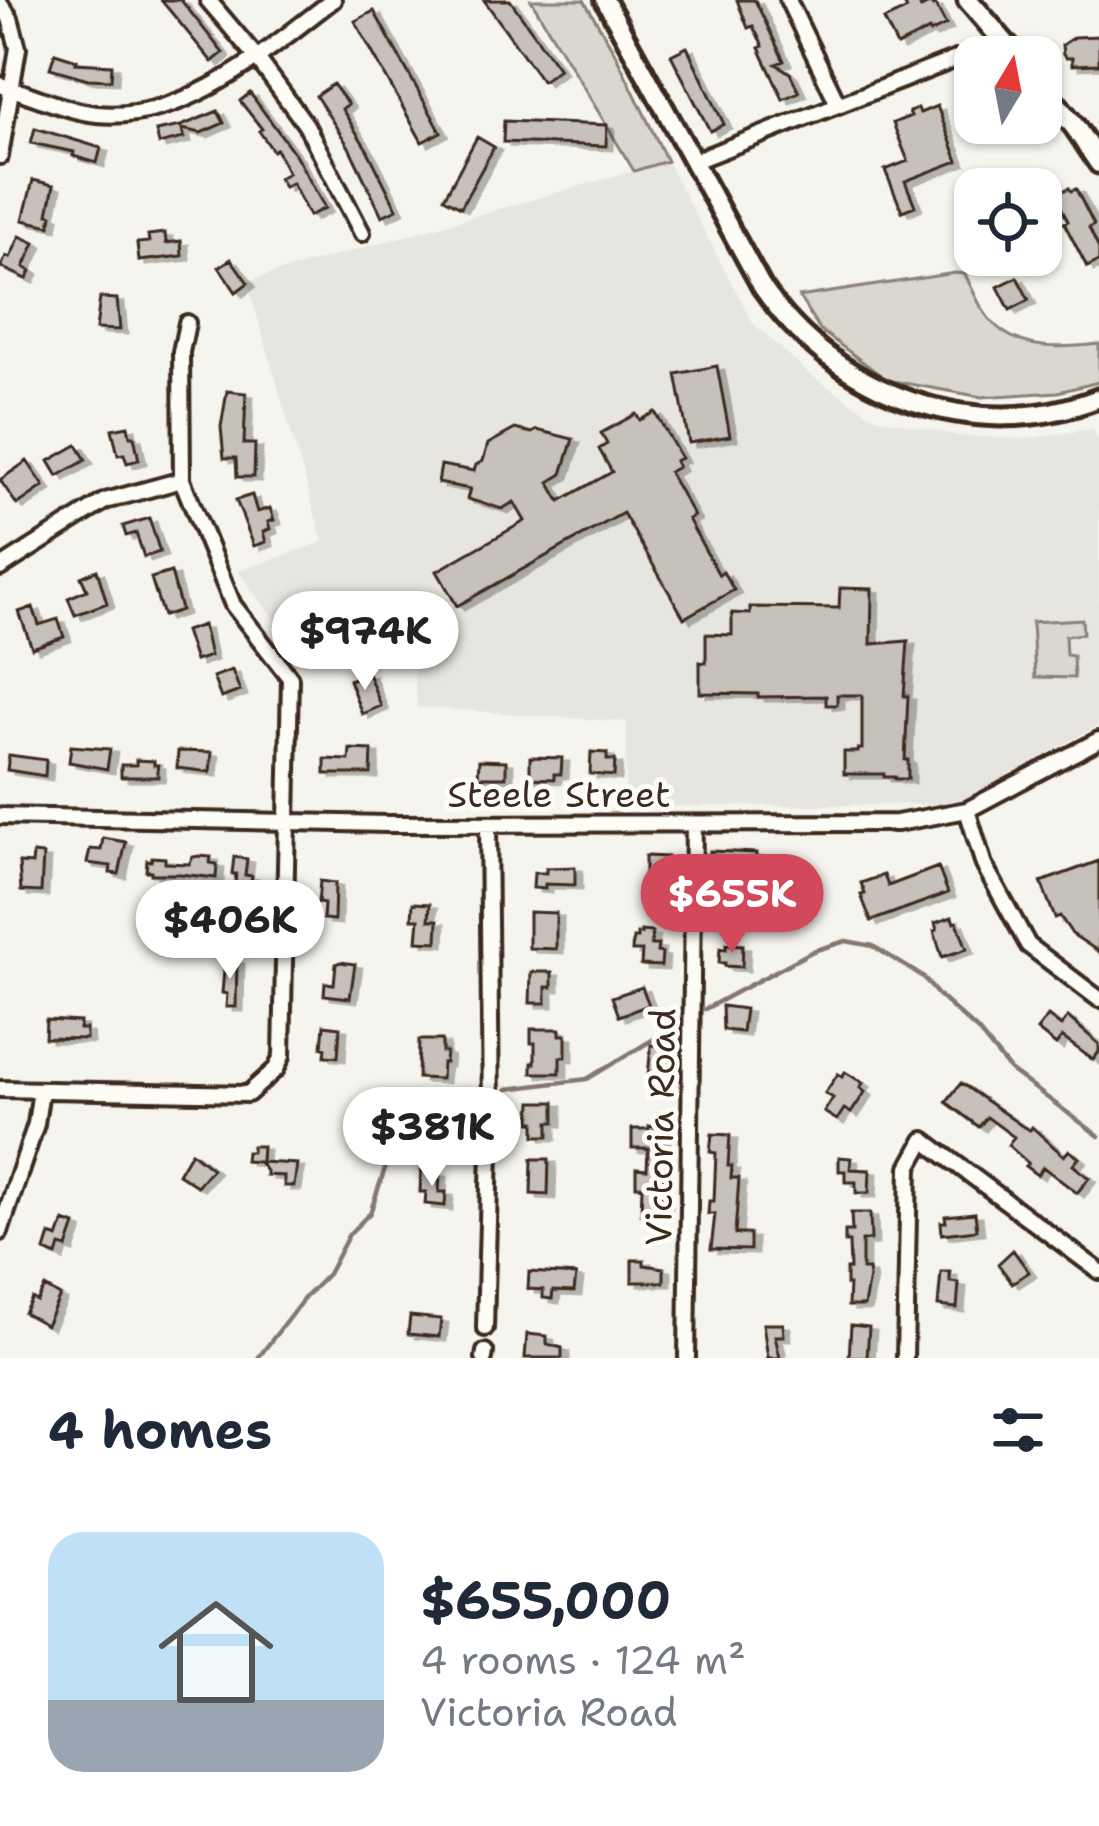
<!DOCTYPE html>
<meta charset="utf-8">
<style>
:root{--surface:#fff;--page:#f6f6f7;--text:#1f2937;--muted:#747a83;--accent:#d1495b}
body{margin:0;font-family:"Shantell Sans",sans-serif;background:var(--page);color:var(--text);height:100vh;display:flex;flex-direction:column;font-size:45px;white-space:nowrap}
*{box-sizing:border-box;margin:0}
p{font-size:39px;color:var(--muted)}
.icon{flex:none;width:66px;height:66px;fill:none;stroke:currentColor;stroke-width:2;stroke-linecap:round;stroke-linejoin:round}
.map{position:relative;height:1358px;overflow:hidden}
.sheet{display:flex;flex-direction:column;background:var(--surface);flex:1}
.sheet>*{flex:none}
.needle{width:78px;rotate:10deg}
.tools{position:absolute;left:954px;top:36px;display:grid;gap:24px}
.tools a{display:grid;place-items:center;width:108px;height:108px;border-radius:24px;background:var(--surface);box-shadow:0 3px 9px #0004;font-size:60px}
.price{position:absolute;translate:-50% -102px;padding:0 27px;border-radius:42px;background:#fff;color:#222;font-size:39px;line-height:78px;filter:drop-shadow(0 3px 6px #0008)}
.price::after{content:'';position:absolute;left:50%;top:72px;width:36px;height:27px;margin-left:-18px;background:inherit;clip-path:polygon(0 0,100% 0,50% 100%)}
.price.on{background:var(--accent);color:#fff}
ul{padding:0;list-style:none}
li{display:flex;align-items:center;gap:36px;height:300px;padding:0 48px}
li span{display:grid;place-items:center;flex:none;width:336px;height:240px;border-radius:36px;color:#555}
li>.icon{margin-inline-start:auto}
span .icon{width:144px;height:144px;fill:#fffc;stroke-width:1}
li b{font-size:51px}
h2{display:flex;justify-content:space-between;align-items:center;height:144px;padding:0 48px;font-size:51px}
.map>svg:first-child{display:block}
</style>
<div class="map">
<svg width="1099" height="1358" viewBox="0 0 1099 1358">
<defs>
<filter id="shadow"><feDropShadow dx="7" dy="4" stdDeviation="0" flood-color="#0004"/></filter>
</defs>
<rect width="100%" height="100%" fill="#f5f4ee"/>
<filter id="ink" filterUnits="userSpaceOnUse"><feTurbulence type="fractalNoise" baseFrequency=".00833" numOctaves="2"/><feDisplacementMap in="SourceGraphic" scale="24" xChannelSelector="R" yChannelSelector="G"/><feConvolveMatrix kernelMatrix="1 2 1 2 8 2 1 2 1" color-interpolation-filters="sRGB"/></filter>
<g filter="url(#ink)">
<path fill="#e7e5df" d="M 667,161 L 753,323 L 809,374 L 874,417 L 960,436 L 1022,439 L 1093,429 L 1099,441 L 1099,725 L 966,798 L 943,804 L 625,807 L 627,722 L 417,707 L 412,652 L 293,649 L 284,632 L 238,571 L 323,542 L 247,281 Z"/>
<path fill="#dad6d0" stroke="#8a8077" stroke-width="3" d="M 531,0 L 584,0 L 614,51 L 667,161 L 634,171 Z
M 955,273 L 965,274 C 973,290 981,312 995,325 C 1023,352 1064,348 1099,344 L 1099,382 L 1058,392 L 982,397 L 887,380 L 820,330 L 799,297 Z
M 1082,619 L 1083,634 L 1065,636 L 1066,655 L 1073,656 L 1074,678 L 1035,677 L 1032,622 Z"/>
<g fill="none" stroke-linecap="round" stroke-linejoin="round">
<path stroke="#84786e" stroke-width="4.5" d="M 705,1009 L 813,951 L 846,941 L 873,946 L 923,977 L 938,995 L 977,1030 L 1010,1070 L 1099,1136
M 507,1089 L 587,1079 L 679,1024
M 258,1358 L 305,1297 L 328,1274 L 349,1234 L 370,1213 L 399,1127 L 402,1104 L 407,1101 L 475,1095"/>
</g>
<path fill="#c7c1bb" stroke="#3b2a1e" stroke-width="3" filter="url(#shadow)" d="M 161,0 L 181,0 L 223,53 L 212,62 Z
M 484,0 L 510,0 L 559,69 L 542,81 Z
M 737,0 L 755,0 L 784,61 L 776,64 L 790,73 L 799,92 L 783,99 L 759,48 L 763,46 L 753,26 L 748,28 Z
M 902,0 L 917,0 L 921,8 L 931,3 L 933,6 L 935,4 L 946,25 L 930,33 L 929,30 L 897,46 L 884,20 L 907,9 Z
M 374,11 L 441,132 L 422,142 L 355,21 Z
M 1099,36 L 1099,64 L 1072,65 L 1072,58 L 1066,58 L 1063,55 L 1062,45 L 1074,37 Z
M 687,47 L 724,124 L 710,131 L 671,55 Z
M 55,53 L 77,60 L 76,63 L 112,65 L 111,80 L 88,79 L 50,68 Z
M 333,84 L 348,104 L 342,109 L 368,151 L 397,209 L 382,216 L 349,147 L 316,96 Z
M 250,93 L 295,154 L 325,208 L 309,216 L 292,183 L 284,187 L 279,178 L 288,173 L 276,149 L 273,151 L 259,131 L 262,129 L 240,101 Z
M 937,106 L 958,161 L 905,181 L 915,206 L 902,211 L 885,170 L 908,161 L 893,123 L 911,116 L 909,112 L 918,108 L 920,113 Z
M 218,111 L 224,123 L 201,133 L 182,129 L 184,138 L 159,144 L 156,131 L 181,126 Z
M 504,121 L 607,125 L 606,146 L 503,142 Z
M 35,128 L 101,148 L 97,163 L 73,156 L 74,152 L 31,143 Z
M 477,137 L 494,147 L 461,207 L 444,198 Z
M 33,180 L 54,185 L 48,214 L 52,215 L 50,226 L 23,220 Z
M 1069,188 L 1071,191 L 1076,189 L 1094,225 L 1089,228 L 1099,249 L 1099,261 L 1087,267 L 1064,223 L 1068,221 L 1055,195 Z
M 165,233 L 166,243 L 181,241 L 182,256 L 139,261 L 137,243 L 149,242 L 148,235 Z
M 20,236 L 35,243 L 24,267 L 31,271 L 27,279 L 1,267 L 6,256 L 10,258 Z
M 231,259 L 248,283 L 236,292 L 219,267 Z
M 1017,277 L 1029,300 L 1010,310 L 998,287 Z
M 100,298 L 117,299 L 120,330 L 96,329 Z
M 717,366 L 730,436 L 689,443 L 676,374 Z
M 227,391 L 246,393 L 244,444 L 255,444 L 254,477 L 237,477 L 236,458 L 224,458 L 221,427 Z
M 655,412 L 681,458 L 675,461 L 678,467 L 669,472 L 694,516 L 688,519 L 719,575 L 723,572 L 734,590 L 684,618 L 623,513 L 457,606 L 437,571 L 525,521 L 514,502 L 502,509 L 467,499 L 470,489 L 438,483 L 441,465 L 474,471 L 476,465 L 483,461 L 488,444 L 515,429 L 532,433 L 537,430 L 573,439 L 562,474 L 549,482 L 560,501 L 612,472 L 599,449 L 607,444 L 601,433 L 636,414 L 640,420 Z
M 128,426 L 130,436 L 134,436 L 139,460 L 127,463 L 124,454 L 118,455 L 112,429 Z
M 77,445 L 86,460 L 58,476 L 49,461 Z
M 27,461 L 44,486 L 17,505 L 0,480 Z
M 252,495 L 257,512 L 270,508 L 274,520 L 268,522 L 270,529 L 263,532 L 266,542 L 254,546 L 236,500 Z
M 149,518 L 160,552 L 144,557 L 136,533 L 126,536 L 123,526 Z
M 97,570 L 107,603 L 75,615 L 68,598 L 87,590 L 81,577 Z
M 171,572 L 181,610 L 163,616 L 151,578 Z
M 840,588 L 872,589 L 871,644 L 908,641 L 904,696 L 908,696 L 905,760 L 908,760 L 908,779 L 895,779 L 895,777 L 884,777 L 884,774 L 844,774 L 844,752 L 858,752 L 858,749 L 862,749 L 862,695 L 837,695 L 837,705 L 826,705 L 826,696 L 758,697 L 758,694 L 700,693 L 700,662 L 706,663 L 706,634 L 732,635 L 732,613 L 750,614 L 750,607 L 839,608 Z
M 33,607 L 39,625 L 58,619 L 64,637 L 32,648 L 19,612 Z
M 203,625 L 210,656 L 195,661 L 185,631 Z
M 232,670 L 240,691 L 221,698 L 213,677 Z
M 368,673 L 381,706 L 362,714 L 349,680 Z
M 71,746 L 110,749 L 107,769 L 69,762 Z
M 350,749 L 372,750 L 371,774 L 325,774 L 325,759 L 349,760 Z
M 178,751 L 212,752 L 210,772 L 177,768 Z
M 591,752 L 607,753 L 607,760 L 615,760 L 614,776 L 590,774 Z
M 9,755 L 46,760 L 45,776 L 7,770 Z
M 530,757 L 562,758 L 561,774 L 554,774 L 554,779 L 530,778 Z
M 136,760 L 154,761 L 154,765 L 158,765 L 158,777 L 121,777 L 121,765 L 136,765 Z
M 479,760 L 506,761 L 506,777 L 478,777 Z
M 103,838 L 126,842 L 119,874 L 110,873 L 111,866 L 87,863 L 90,849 L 101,850 Z
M 710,851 L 756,853 L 754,882 L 723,880 L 722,889 L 711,888 L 712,874 L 708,874 Z
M 33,854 L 43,855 L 41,892 L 21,891 L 19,863 L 32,864 Z
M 199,856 L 211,857 L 210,863 L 217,864 L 216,878 L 180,874 L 151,874 L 151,871 L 146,871 L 147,860 L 151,861 L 152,857 L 165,858 L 165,863 L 189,864 L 193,857 Z
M 645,856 L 667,857 L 664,893 L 650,893 L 650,873 L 645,873 Z
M 234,857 L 247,859 L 245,875 L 252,876 L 246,908 L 236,906 L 238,894 L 234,893 L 236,874 L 232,874 Z
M 1099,861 L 1099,952 L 1072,934 L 1060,916 L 1055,918 L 1041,882 Z
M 575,867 L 575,885 L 545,884 L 545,889 L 533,888 L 534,873 L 546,873 L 546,868 Z
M 938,867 L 948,893 L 871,921 L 861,895 L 865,894 L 861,883 L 884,875 L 888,886 Z
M 320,881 L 335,883 L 334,920 L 323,919 L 324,904 L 318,903 Z
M 413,903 L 430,904 L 429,920 L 438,920 L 437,942 L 417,941 L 419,919 L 412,919 Z
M 529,912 L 556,913 L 556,949 L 529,948 Z
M 952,917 L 954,923 L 957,922 L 967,949 L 942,957 L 934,931 L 937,930 L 935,923 Z
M 641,931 L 652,932 L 651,945 L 658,945 L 657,952 L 662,953 L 661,966 L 641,965 L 642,951 L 632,951 L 633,938 L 637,938 L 637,934 L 641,934 Z
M 726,944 L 743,945 L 742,967 L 725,966 L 725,963 L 719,963 L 720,948 L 726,949 Z
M 225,960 L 237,960 L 236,1007 L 226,1007 L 227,994 L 222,993 Z
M 340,962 L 355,964 L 350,998 L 324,995 L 325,983 L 334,984 L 336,964 Z
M 531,972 L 552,972 L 552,987 L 546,987 L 546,1003 L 530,1003 Z
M 642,987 L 649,1005 L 619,1016 L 612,997 Z
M 722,1006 L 745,1009 L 742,1032 L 723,1030 Z
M 1048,1016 L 1061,1026 L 1068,1017 L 1099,1044 L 1099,1052 L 1093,1060 L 1062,1037 L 1056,1045 L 1037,1030 Z
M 46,1020 L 80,1022 L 79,1029 L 86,1029 L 86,1039 L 45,1038 Z
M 324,1025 L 340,1027 L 338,1057 L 325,1056 L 326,1048 L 322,1047 Z
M 531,1029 L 560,1029 L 560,1035 L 566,1035 L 566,1057 L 560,1057 L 560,1073 L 532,1073 L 532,1063 L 535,1063 L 535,1043 L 531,1043 Z
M 419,1040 L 442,1040 L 442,1052 L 446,1052 L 445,1063 L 442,1063 L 441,1079 L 418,1078 Z
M 651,1045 L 668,1046 L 668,1060 L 661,1060 L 661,1077 L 648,1076 Z
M 845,1072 L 863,1083 L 860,1088 L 865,1092 L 851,1113 L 844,1109 L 837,1120 L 824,1112 L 833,1098 L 825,1093 L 838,1074 L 842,1077 Z
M 961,1083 L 1022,1126 L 1030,1130 L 1032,1127 L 1064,1156 L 1069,1150 L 1079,1158 L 1073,1165 L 1089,1178 L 1077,1193 L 1043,1167 L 1037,1175 L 1025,1166 L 1028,1163 L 1008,1145 L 1014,1137 L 987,1117 L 979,1127 L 946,1102 Z
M 532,1102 L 555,1102 L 555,1122 L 549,1122 L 549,1136 L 535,1136 L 535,1122 L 531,1122 Z
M 425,1111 L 444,1111 L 444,1140 L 424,1139 Z
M 649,1126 L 663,1129 L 663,1148 L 657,1148 L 657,1175 L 662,1175 L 661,1198 L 665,1198 L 664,1215 L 641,1214 L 642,1186 L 636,1186 L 636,1168 L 647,1169 L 648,1148 L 632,1148 L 632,1129 L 649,1129 Z
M 712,1134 L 730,1135 L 728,1166 L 732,1166 L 731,1178 L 739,1178 L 735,1234 L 750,1234 L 750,1250 L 711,1249 L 715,1214 L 708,1214 L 709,1201 L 714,1201 L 716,1153 L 710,1152 Z
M 252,1146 L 262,1146 L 261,1162 L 297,1164 L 294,1186 L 284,1186 L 284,1176 L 266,1175 L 266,1171 L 259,1162 L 245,1161 L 246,1152 L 251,1152 Z
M 191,1152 L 212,1169 L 197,1186 L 178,1174 Z
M 839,1157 L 851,1158 L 850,1169 L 870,1170 L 869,1193 L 856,1193 L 856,1182 L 845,1182 L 845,1171 L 839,1171 Z
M 532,1159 L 549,1159 L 548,1195 L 531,1194 Z
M 421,1171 L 440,1173 L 439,1192 L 446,1192 L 445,1206 L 425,1204 L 426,1192 L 420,1192 Z
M 851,1213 L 870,1213 L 871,1240 L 862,1241 L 862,1270 L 868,1270 L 869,1277 L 864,1306 L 848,1306 L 849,1285 L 846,1285 L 846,1269 L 850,1269 L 849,1242 L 845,1242 L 845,1231 L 852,1231 Z
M 975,1213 L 977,1230 L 942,1234 L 941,1222 L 946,1222 L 945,1216 Z
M 64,1221 L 75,1225 L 67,1248 L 60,1246 L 57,1256 L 45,1251 L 50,1235 L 58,1238 Z
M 1013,1250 L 1029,1272 L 1012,1283 L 998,1264 Z
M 632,1260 L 644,1260 L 644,1265 L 664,1268 L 664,1282 L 632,1282 Z
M 529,1272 L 576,1275 L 574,1292 L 553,1291 L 552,1299 L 543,1298 L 543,1290 L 528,1289 Z
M 941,1272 L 950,1272 L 950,1282 L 959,1283 L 957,1308 L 938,1306 Z
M 45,1287 L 60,1296 L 46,1325 L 24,1313 L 32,1298 L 37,1301 Z
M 410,1316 L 441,1319 L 439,1337 L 408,1334 Z
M 763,1324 L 783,1324 L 784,1336 L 775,1336 L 780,1358 L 768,1358 Z
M 851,1325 L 869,1327 L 867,1358 L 849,1358 Z
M 527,1334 L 547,1336 L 547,1344 L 562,1348 L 562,1358 L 525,1358 Z"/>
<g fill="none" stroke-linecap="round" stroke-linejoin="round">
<defs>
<path id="minor" d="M 208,0 L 257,58 L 306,125 L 362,233
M 788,0 L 838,104
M 0,4 L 10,18 L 18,48 L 0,156
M 0,85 C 31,94 65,111 97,114 C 186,123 267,50 333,0
M 694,161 L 956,59
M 0,568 L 105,501 L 182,480
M 967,810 L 984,865 L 1028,945 L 1099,999
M 0,816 L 388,824 L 897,823 L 967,810 L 1099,740
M 0,1089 L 248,1094 L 276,1069 L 282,1056 L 290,678 L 233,605 L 182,480 L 181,352 L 187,323
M 0,1232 L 36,1124 L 41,1090
M 485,1328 L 491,1115 L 488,824
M 484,1358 L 485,1352
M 687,1358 L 694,824
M 905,1358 L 909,1167 L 924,1140 L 1099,1271"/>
<path id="tertiary" d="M 605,0 L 762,287 C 835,394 975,447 1099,398"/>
<path id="secondary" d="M 968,0 L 1017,57
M 1041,85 L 1075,127 L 1099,163"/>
</defs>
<use href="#minor" stroke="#3b2a1e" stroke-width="22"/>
<use href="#tertiary" stroke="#3b2a1e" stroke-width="26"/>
<use href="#secondary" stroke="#3b2a1e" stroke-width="27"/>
<use href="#minor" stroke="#fdfcf7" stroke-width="14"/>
<use href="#tertiary" stroke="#fdfcf7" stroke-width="16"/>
<use href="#secondary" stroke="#fdfcf7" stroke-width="18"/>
</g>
</g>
<g text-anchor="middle" stroke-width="10" stroke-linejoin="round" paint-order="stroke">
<g font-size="36" fill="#3b2a1e" stroke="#fdfcf7">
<text x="559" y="807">Steele Street</text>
<text transform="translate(660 1127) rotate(-89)" y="13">Victoria Road</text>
</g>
</g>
</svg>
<div class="tools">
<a><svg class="needle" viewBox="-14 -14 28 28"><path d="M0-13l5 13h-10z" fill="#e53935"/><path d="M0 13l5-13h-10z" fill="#747a83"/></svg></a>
<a><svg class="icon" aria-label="locate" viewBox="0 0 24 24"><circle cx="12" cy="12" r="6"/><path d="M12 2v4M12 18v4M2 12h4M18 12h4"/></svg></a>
</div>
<b class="price" style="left:365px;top:693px">$974K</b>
<b class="price on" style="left:732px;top:956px">$655K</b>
<b class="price" style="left:230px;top:982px">$406K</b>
<b class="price" style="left:432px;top:1189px">$381K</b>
</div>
<section class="sheet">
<h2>4 homes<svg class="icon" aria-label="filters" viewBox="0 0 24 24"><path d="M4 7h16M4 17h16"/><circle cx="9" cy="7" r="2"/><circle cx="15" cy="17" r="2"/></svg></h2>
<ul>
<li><span style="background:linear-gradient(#bfe0f5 70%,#9aa5b1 0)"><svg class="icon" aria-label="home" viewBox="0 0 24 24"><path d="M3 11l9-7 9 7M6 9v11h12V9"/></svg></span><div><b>$655,000</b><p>4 rooms · 124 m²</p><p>Victoria Road</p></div></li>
</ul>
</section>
